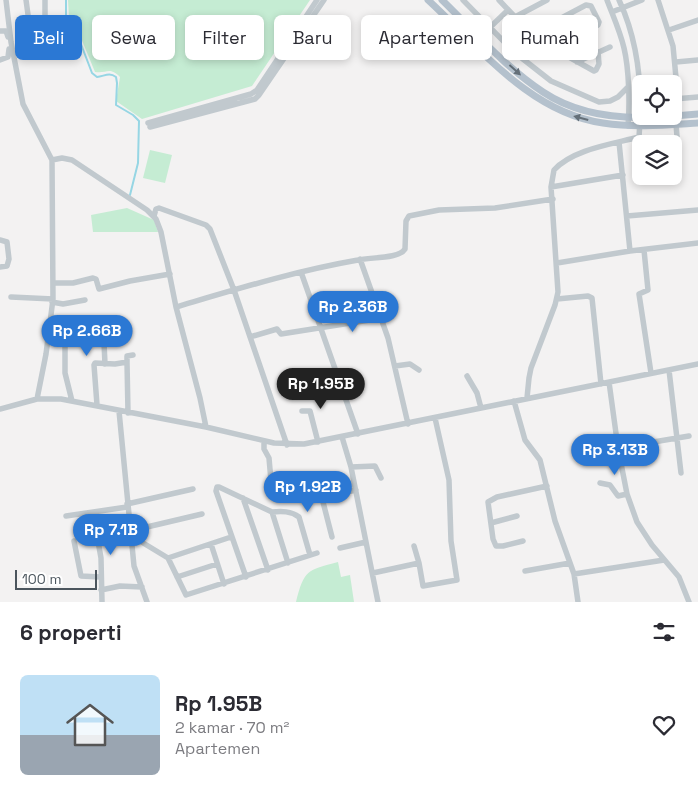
<!DOCTYPE html>
<html lang="id">
<meta charset="utf-8">
<style>
:root{--surface:#fff;--page:#f7f7f7;--text:#2b2b33;--muted:#7c7c81;--accent:#2b78d4}
body{margin:0;font-family:"Space Grotesk",sans-serif;background:var(--page);color:var(--text);height:100vh;display:flex;flex-direction:column;font-size:19px;white-space:nowrap}
*{box-sizing:border-box;margin:0}
p{font-size:16px;color:var(--muted)}
.icon{flex:none;width:28px;height:28px;fill:none;stroke:currentColor;stroke-width:2;stroke-linecap:round;stroke-linejoin:round}
.map{position:relative;height:602px;overflow:hidden}
.drawer{display:flex;flex-direction:column;background:var(--surface);flex:1}
.drawer>*{flex:none}
.top-card{position:absolute;left:15px;top:15px;width:669px;height:45px;display:flex;gap:10px}
.buttons{position:absolute;left:632px;top:75px;display:grid;gap:10px}
.buttons a{display:grid;place-items:center;width:50px;height:50px;border-radius:8px;background:var(--surface);box-shadow:0 2px 8px #0003;font-size:25px}
.scale{position:absolute;left:15px;bottom:12px;width:82px;box-sizing:border-box;padding-left:5px;border:2px solid #4b555d;border-top:0;font-size:14px;line-height:18px;white-space:nowrap;color:#4b555d;-webkit-text-stroke:4px #fff;paint-order:stroke}
.price{position:absolute;translate:-50% -42px;padding:0 11px;border-radius:18px;background:var(--accent);color:#fff;font-size:16px;line-height:32px;filter:drop-shadow(0 1px 2px #0008)}
.price::after{content:'';position:absolute;left:50%;top:30px;width:15px;height:11px;margin-left:-8px;background:inherit;clip-path:polygon(0 0,100% 0,50% 100%)}
.price.selected{background:#222;color:#fff}
ul{padding:0;list-style:none}
li{display:flex;align-items:center;gap:15px;height:125px;padding:0 20px}
li span{display:grid;place-items:center;flex:none;width:140px;height:100px;border-radius:8px;color:#555}
li>.icon{margin-inline-start:auto}
span .icon{width:60px;height:60px;fill:#fffc;stroke-width:1}
li b{font-size:21px}
h2{display:flex;justify-content:space-between;align-items:center;height:60px;padding:0 20px;font-size:21px}
.pill{padding:0 18px;border-radius:8px;background:var(--surface);box-shadow:0 2px 8px #0003;font-size:18px;line-height:45px}
.pill.selected{background:var(--accent);color:#fff}
.map>svg:first-child{display:block}
</style>
<div class="map">
<svg width="698" height="602" viewBox="0 0 698 602">
<rect width="100%" height="100%" fill="#f3f2f2"/>
<path fill="#c5ecd3" d="M 68,0 L 310,0 L 252,86 L 142,119 L 116,101 L 120,77 C 109,66 107,74 95,72 L 81,38 L 69,18 Z
M 150,150 L 172,155 L 165,183 L 143,178 Z
M 127,208 L 154,220 L 158,232 L 93,232 L 91,215 Z
M 338,562 L 341,577 L 350,575 L 354,602 L 296,602 C 304,570 307,570 338,562 Z"/>
<g fill="none" stroke-linecap="round" stroke-linejoin="round">
<path stroke="#96d6e4" stroke-width="2" d="M 66,0 L 66,18 L 71,29 L 79,39 L 92,73 L 97,77 C 105,76 109,72 116,77 L 117,83 L 116,105 L 133,115 L 139,121 L 138,163 L 130,195"/>
<path stroke="#c1c9ce" stroke-width="5.5" d="M 6,0 L 11,42 L 23,104 L 52,160 L 53,299 L 46,354 L 37,399
M 26,0 L 29,22 L 45,19 L 45,0
M 463,0 L 514,52 L 551,81 L 599,102 L 610,101 L 618,97 L 628,87
M 499,0 L 515,17 L 542,42 L 594,71 L 596,70 L 599,64 L 598,52
M 607,0 C 613,16 620,31 624,48 C 629,69 630,104 628,126
M 658,0 L 673,46 L 678,99
M 612,12 L 642,0
M 515,17 L 547,0
M 669,30 L 698,20
M 0,31 L 6,31 L 8,37
M 533,33 L 586,5 L 591,6 L 599,22 L 598,25 L 552,48
M 480,37 L 508,10
M 0,60 L 8,57 L 9,49
M 577,62 L 610,47
M 676,62 L 698,60
M 674,99 L 698,97
M 148,123 L 251,94 L 257,90 L 317,0
M 676,124 L 679,162
M 150,127 L 255,99 L 259,95 L 324,0
M 619,142 L 630,251
M 52,160 L 62,158 L 72,160 L 147,210 L 156,219 L 161,232 L 176,307 L 200,398 L 206,427
M 551,187 L 623,175
M 154,216 L 156,209 L 159,208 L 206,225 L 210,229 L 234,290 L 287,445
M 627,216 L 698,210
M 0,240 L 7,242 L 9,259 L 7,266 L 0,267
M 644,250 L 648,290 L 639,294 L 651,373
M 360,259 L 388,338 L 408,424
M 557,263 L 630,251 L 698,243
M 301,272 L 358,434
M 53,283 L 73,283 L 93,278 L 96,279 L 99,289 L 130,281 L 170,274
M 11,297 L 53,299
M 557,299 L 588,296 L 592,298 L 601,384
M 52,302 L 63,304 L 85,300
M 176,307 C 237,289 295,271 358,260 C 370,257 399,259 405,249 L 406,221 L 409,216 L 439,210 L 495,208 L 553,199
M 250,337 L 277,329 L 281,334 L 382,318
M 48,342 L 104,343 L 105,364
M 65,343 L 65,373 L 72,401
M 127,362 L 128,413
M 395,366 L 410,364 L 419,370
M 669,370 L 681,473
M 467,376 L 477,393 L 481,408
M 609,382 L 618,448 L 627,494 L 637,522 L 652,545 L 679,577 L 689,602
M 527,398 L 529,378 L 531,368 L 555,305 L 558,292 L 551,187 L 554,170 C 573,149 613,144 639,137 C 643,90 639,43 619,0
M 514,401 L 525,440 L 540,460 L 555,521 L 574,574 L 578,602
M 97,405 L 94,365 L 95,363 L 115,364 L 127,362 L 127,356 L 133,355
M 0,409 L 37,399 L 61,399 L 206,427 L 274,443 L 304,444 L 698,364
M 119,411 L 134,566 L 147,602
M 302,411 L 310,411 L 318,442
M 342,437 L 351,467 L 378,602
M 264,441 L 264,449 L 269,458 L 271,481
M 618,448 L 689,436
M 351,467 L 375,466 L 381,478
M 600,483 L 610,485 L 618,496 L 627,494
M 243,498 L 268,570
M 127,504 L 193,489
M 272,512 C 282,511 291,511 299,517 L 310,555
M 93,513 L 101,558 L 102,602
M 66,516 L 127,507
M 491,523 L 517,516
M 130,531 L 202,514
M 130,535 L 168,558 L 186,595 L 317,553
M 332,537 L 323,502 L 329,496 L 356,490
M 74,541 L 81,576 L 100,577
M 523,541 L 503,546 L 496,546 L 493,539 L 488,502 L 497,497 L 547,486
M 211,544 L 224,584
M 414,546 L 419,563
M 340,548 L 366,542
M 168,558 L 231,537
M 525,571 L 570,563
M 373,573 L 419,563 L 423,586 L 457,580 L 451,541 L 449,480 L 435,418
M 574,574 L 664,560
M 177,577 L 217,564
M 246,577 L 216,491 L 217,487 L 219,487 L 272,512 L 288,563
M 101,590 L 120,586 L 142,587"/>
<path stroke="#b4c1cd" stroke-width="7" d="M 428,0 C 479,47 530,113 603,123 C 635,128 666,125 698,123
M 442,0 C 474,31 505,67 543,92 C 579,116 626,120 668,116
M 674,116 L 698,114"/>
</g>
<defs><path id="oneway-solid" d="M-6-.8H1V-3.2L6.5 0L1 3.2V.8H-6Z" transform="scale(1.25)"/></defs>
<g fill="#657079">
<use href="#oneway-solid" transform="translate(515 70) rotate(42)"/>
<use href="#oneway-solid" transform="translate(581 118) rotate(-165)"/>
</g>
</svg>
<div class="buttons">
<a><svg class="icon" aria-label="locate" viewBox="0 0 24 24"><circle cx="12" cy="12" r="6"/><path d="M12 2v4M12 18v4M2 12h4M18 12h4"/></svg></a>
<a><svg class="icon" aria-label="layers" viewBox="0 0 24 24"><path d="M12 4l9 5-9 5-9-5zM3 14l9 5 9-5"/></svg></a>
</div>
<div class="scale">100 m</div>
<b class="price" style="left:353px;top:333px">Rp 2.36B</b>
<b class="price" style="left:87px;top:357px">Rp 2.66B</b>
<b class="price selected" style="left:321px;top:410px">Rp 1.95B</b>
<b class="price" style="left:615px;top:476px">Rp 3.13B</b>
<b class="price" style="left:308px;top:513px">Rp 1.92B</b>
<b class="price" style="left:111px;top:556px">Rp 7.1B</b>
<div class="top-card">
<a class="pill selected">Beli</a>
<a class="pill">Sewa</a>
<a class="pill">Filter</a>
<a class="pill">Baru</a>
<a class="pill">Apartemen</a>
<a class="pill">Rumah</a>
</div>
</div>
<section class="drawer">
<h2>6 properti<svg class="icon" aria-label="filters" viewBox="0 0 24 24"><path d="M4 7h16M4 17h16"/><circle cx="9" cy="7" r="2"/><circle cx="15" cy="17" r="2"/></svg></h2>
<ul>
<li><span style="background:linear-gradient(#bfe0f5 60%,#9aa5b1 0)"><svg class="icon" aria-label="home" viewBox="0 0 24 24"><path d="M3 11l9-7 9 7M6 9v11h12V9"/></svg></span><div><b>Rp 1.95B</b><p>2 kamar · 70 m²</p><p>Apartemen</p></div><svg class="icon" aria-label="heart" viewBox="0 0 24 24"><path d="M12 20l-8-8c-3-5 5-10 8-4 3-6 11-1 8 4z"/></svg></li>
</ul>
</section>
